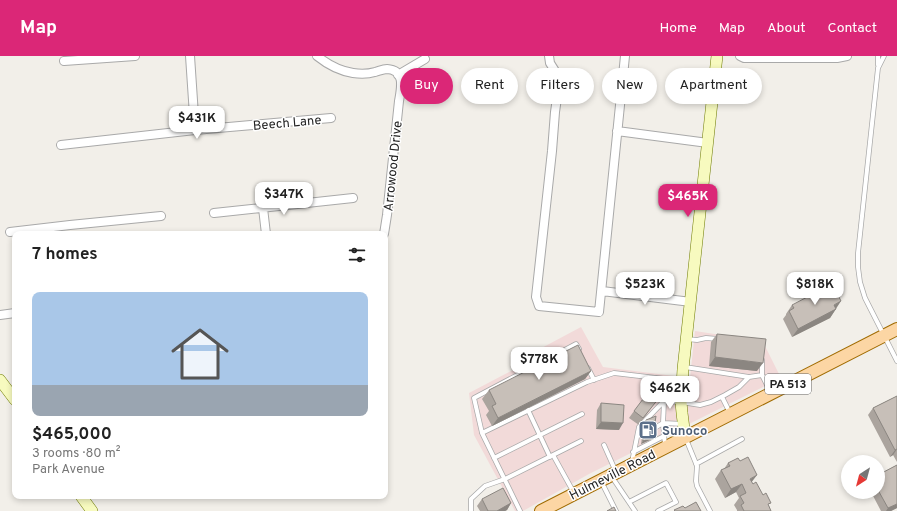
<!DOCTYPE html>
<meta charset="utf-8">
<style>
:root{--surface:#fff;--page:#f6f6f6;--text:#222;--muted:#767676;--accent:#db2777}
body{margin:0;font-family:Overpass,sans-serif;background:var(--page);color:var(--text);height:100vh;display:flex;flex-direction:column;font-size:15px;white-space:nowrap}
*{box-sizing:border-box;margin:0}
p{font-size:13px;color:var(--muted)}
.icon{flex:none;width:22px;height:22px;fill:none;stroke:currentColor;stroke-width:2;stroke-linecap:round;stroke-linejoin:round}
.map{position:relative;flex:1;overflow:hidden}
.sheet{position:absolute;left:12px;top:175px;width:376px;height:268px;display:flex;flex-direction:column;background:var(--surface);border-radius:8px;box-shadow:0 2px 6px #0003}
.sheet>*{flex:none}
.hud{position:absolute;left:400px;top:12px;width:380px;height:36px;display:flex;gap:8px}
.needle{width:26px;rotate:216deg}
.buttons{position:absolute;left:841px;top:399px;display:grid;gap:8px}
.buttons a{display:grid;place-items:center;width:44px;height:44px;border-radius:50%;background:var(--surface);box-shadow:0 2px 6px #0003;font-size:20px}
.price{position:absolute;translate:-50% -34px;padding:0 9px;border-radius:8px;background:#fff;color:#222;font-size:13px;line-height:26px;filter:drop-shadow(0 1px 2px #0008)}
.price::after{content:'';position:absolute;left:50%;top:24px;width:12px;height:9px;margin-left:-6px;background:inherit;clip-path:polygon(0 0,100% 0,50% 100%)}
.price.selected{background:var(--accent);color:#fff}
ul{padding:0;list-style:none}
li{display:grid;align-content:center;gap:8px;height:212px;padding:0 20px}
li span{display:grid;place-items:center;height:124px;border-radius:8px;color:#555}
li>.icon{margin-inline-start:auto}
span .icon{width:72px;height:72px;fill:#fffc;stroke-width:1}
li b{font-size:17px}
h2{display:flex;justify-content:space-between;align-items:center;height:48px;padding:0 20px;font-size:17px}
.tag{padding:0 14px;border-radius:18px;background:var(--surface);box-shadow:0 2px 6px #0003;font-size:14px;line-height:36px}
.tag.selected{background:var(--accent);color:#fff}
header{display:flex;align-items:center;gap:24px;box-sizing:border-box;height:56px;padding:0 20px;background:var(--accent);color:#fff}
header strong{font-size:19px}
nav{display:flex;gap:22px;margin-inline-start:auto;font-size:14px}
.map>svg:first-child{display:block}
</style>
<header>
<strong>Map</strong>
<nav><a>Home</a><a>Map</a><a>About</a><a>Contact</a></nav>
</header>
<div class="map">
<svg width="897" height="455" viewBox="0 0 897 455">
<rect width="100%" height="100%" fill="#f2efe9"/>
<path fill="#f2dad9" d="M 581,271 L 603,311 L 690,322 L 695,275 L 760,285 L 765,290 L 781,322 L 589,418 L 523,455 L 515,455 L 474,379 L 469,337 L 538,301 L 536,295 Z"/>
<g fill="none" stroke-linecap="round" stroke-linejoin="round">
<defs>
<path id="lane" d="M 884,0 L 878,12 L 858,197 L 858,211 L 860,226 L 865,242 L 897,305
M 878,9 L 878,0
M 687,283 L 697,284 L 706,282 L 718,283
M 762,304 L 762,319 L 771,337
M 685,311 L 749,321 L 762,319
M 588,312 L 594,324
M 722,341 L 730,357
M 664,346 L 663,367 L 683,368
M 528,354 L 550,401
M 653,373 L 663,367 L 665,389
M 482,377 L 474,342 L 576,288 L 579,293
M 686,383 L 697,410 L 696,425 L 697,430 L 710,455
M 604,389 L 616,416
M 633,396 L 664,380
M 553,399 L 581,385
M 494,402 L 582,358
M 632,406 L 639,371 L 664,345 L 681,346 L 700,349 L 711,346 L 725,339 L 739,331 L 749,321
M 696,408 L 742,383
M 612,421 L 635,455
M 602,427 L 616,455
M 629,446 L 666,427 L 676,446 L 658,455
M 471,455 L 471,443 L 485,430 L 505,423 L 553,399 L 574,437
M 520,455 L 482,377 L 587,326 L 614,317 L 682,325"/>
<path id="street" d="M 190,0 L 195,74
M 317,0 C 327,8 340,15 353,17 C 360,18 368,18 375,16 C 379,15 383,13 387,13 C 406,14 401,33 399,45 L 387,159 L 384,178
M 549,0 L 550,7 L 555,15 L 559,28 L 555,56 L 552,95 L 536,241 L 539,250 L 599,256 L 625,0
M 740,0 L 744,2 L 837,2 L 847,0
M 64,5 L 135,0
M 398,19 L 425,3
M 617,75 L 708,87
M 61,89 L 195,74 L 331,62
M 263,152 L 266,178
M 214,157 L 353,142
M 10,176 L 70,169 L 161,160
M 602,235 L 691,246
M 0,259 L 15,257"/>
<path id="secondary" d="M 0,324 L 15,344
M 685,381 L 682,357 L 681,346 L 683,313 L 717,0
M 81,440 L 92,455"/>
<path id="primary" d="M 541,455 L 897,273"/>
</defs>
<use href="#lane" stroke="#a9a9a9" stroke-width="5.5"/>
<use href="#street" stroke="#a9a9a9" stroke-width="10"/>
<use href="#secondary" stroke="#707d05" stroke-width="12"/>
<use href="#primary" stroke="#a06b00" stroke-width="14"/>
<use href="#lane" stroke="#fff" stroke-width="4"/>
<use href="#street" stroke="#fff" stroke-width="8"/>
<use href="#secondary" stroke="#f7fabf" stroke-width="11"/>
<use href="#primary" stroke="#fcd6a4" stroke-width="12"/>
</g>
<path fill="#aba49e" d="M 792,249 L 836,252 L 836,253 L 830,262 L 792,281 L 783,263 L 786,259 L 786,258 Z
M 717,278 L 757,315 L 709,310 L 711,286 Z
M 591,315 L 585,323 L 492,370 L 486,359 L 489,355 L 482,343 L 489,334 Z
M 897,340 L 897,406 L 893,399 L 890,401 L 868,359 L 873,352 Z
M 601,347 L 619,374 L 596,373 L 597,354 Z
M 654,348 L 639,369 L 629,362 L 634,355 Z
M 646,364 L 653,380 L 652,383 L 641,388 L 644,366 Z
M 728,407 L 752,427 L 769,450 L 771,455 L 737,455 L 737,454 L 734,449 L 739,442 L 736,436 L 725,442 L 715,423 L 721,414 L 724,413 Z
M 897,409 L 897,452 L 891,455 L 881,455 L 871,436 L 878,436 L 878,419 Z
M 482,443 L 511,447 L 507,454 L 505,455 L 480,455 L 477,450 Z"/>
<path fill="#8b8681" d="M 841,245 L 830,262 L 792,281 L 798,273 L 834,249 Z
M 715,301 L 763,307 L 757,315 L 709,310 Z
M 591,315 L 585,323 L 492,370 L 498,362 Z
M 601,366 L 623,367 L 619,374 L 596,373 Z
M 653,380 L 652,383 L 641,388 L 643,385 Z
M 897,393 L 893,399 L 890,401 L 895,394 Z
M 757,419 L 751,427 L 750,423 Z
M 742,428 L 736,436 L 725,442 L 731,433 Z
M 511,447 L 507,454 L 505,455 L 497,455 Z
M 897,448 L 897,452 L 891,455 L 886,455 L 888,452 Z"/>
<path fill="#c7bfb8" stroke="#8b8681" d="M 832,228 L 841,245 L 834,249 L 836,253 L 798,273 L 789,255 L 794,252 L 792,249 Z
M 717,278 L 766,283 L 763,307 L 715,301 Z
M 578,289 L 591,315 L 498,362 L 492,350 L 496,348 L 489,334 Z
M 649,335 L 659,342 L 643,362 L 634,355 Z
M 897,340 L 897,393 L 895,394 L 873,352 Z
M 601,347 L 624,349 L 623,367 L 601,366 Z
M 656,360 L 653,380 L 643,385 L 646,364 Z
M 748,401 L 757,419 L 750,423 L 753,428 L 756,426 L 763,439 L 766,437 L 771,447 L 768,448 L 771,455 L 744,455 L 741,449 L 744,447 L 740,440 L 746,437 L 742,428 L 731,433 L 721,414 L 730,410 L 728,407 L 738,402 L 740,405 Z
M 897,409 L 897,448 L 888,452 L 878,434 L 878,419 Z
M 503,432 L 511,447 L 497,455 L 488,455 L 482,443 Z
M 696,446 L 701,455 L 675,455 L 674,454 L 683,450 L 685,452 Z
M 614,451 L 616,455 L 607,455 Z"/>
<defs>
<symbol id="fuel-square" viewBox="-11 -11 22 22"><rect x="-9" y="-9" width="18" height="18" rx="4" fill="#5c6f8a" stroke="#fff"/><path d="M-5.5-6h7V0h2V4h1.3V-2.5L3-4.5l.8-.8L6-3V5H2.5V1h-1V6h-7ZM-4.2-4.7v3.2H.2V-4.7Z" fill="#fff"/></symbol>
</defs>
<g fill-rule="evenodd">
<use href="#fuel-square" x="637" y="363" width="22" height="22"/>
</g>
<g text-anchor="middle" stroke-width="3" stroke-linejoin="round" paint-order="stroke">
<rect fill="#fff" stroke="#646464" stroke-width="1" x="765" y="318" width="46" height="20" rx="3"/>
<g font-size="12" font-weight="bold" fill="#222">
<text x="788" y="332">PA 513</text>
</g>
<g font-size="13" fill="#222" stroke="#fff">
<text transform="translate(287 66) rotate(-5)" y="5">Beech Lane</text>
<text transform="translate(392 110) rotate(-84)" y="5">Arrowood Drive</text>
<text transform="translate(612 418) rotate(-27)" y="5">Hulmeville Road</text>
</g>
<g font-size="13" font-weight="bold" fill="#4e5e75" stroke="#fff" text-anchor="start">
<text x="662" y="379">Sunoco</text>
</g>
</g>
</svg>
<div class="buttons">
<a><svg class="needle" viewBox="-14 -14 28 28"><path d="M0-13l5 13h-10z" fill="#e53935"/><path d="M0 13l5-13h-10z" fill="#767676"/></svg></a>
</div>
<b class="price" style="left:197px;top:84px">$431K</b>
<b class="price" style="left:284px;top:160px">$347K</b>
<b class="price selected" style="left:688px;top:162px">$465K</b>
<b class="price" style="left:645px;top:250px">$523K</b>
<b class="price" style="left:815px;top:250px">$818K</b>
<b class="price" style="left:539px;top:325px">$778K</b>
<b class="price" style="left:670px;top:354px">$462K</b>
<div class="hud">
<a class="tag selected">Buy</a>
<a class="tag">Rent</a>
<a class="tag">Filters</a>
<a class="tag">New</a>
<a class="tag">Apartment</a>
</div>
<section class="sheet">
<h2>7 homes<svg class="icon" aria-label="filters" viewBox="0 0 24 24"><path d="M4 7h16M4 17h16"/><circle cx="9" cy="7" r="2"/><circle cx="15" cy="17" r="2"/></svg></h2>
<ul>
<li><span style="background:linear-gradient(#a9c7e8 75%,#9aa5b1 0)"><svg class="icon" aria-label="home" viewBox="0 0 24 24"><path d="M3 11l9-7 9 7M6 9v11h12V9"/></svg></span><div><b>$465,000</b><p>3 rooms · 80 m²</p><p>Park Avenue</p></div></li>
</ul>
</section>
</div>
